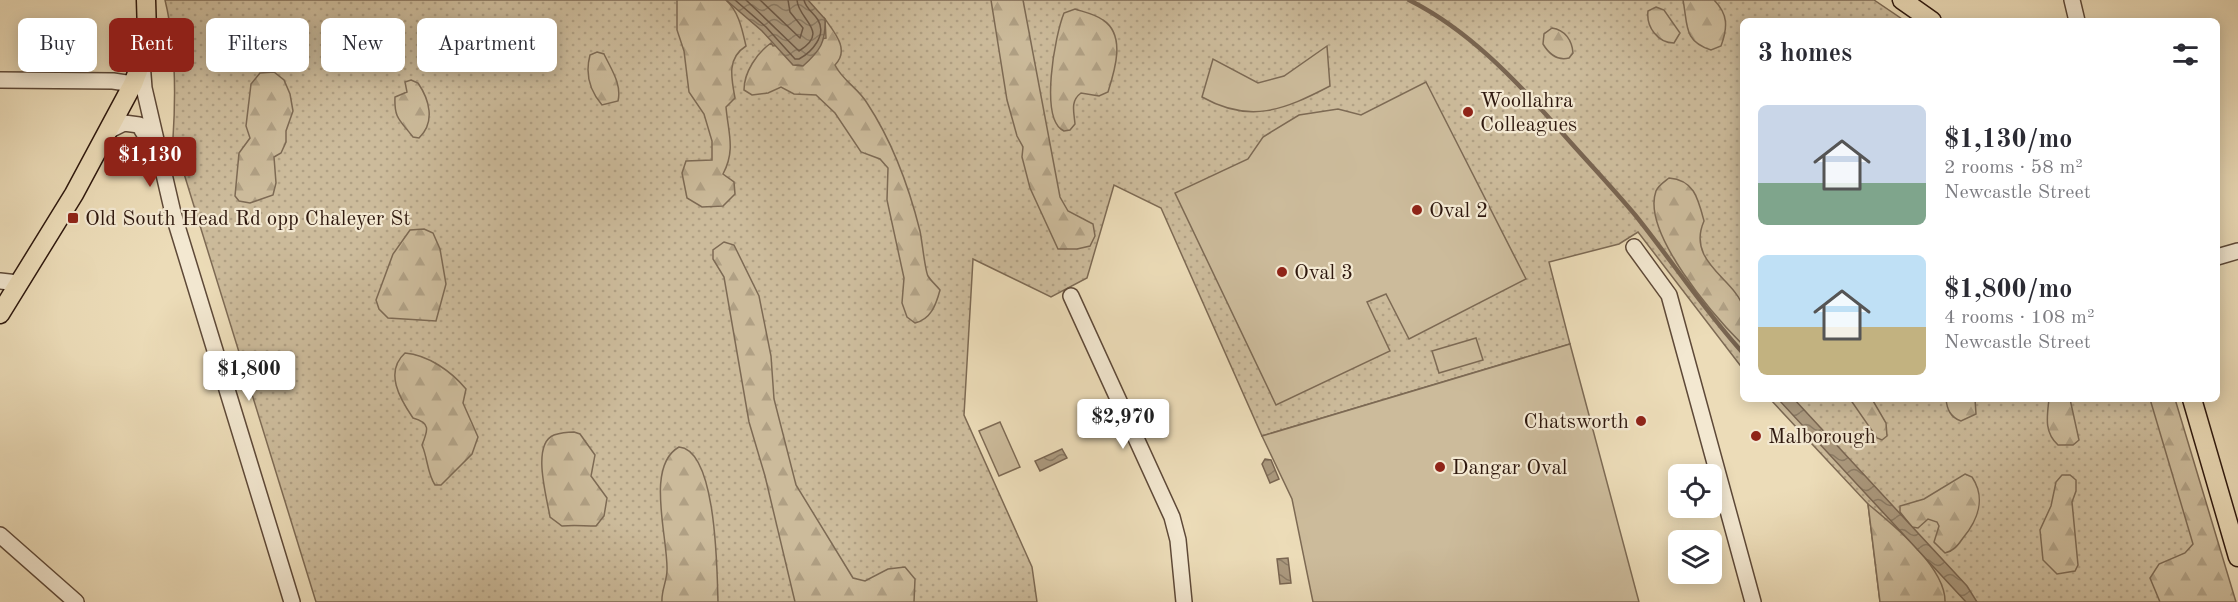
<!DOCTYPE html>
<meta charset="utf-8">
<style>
:root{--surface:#fff;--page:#f7f7f7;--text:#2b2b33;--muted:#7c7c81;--accent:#8f2418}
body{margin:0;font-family:"Old Standard TT",serif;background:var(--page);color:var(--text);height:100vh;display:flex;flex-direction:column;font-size:22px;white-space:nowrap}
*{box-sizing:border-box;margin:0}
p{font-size:20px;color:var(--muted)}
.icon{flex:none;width:33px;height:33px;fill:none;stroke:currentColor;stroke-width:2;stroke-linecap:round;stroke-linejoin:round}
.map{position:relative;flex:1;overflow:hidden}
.side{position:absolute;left:1740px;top:18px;width:480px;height:384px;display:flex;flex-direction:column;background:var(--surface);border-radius:9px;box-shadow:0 3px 15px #0003}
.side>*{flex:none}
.top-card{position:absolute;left:18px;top:18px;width:570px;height:54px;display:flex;gap:12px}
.fabs{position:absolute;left:1668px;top:464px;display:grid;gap:12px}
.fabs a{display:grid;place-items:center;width:54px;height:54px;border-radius:9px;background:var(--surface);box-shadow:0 3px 15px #0003;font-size:30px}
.price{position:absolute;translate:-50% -51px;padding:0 14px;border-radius:6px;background:#fff;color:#222;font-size:20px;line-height:39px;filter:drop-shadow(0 2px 3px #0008)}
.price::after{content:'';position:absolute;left:50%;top:36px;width:18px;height:14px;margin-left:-9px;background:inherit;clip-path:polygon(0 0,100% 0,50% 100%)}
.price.current{background:var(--accent);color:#fff}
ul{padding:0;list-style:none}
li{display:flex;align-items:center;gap:18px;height:150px;padding:0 18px}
li span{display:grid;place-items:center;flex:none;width:168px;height:120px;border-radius:9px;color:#555}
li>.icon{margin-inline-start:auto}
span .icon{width:72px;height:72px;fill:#fffc;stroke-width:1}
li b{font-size:26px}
h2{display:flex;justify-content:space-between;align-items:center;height:72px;padding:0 18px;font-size:26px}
.pill{padding:0 21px;border-radius:9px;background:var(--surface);box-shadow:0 3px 15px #0003;font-size:21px;line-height:54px}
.pill.current{background:var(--accent);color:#fff}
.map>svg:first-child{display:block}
</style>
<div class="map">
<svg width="2238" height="602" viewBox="0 0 2238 602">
<defs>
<pattern id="grass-dots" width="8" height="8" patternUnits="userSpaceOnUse" patternTransform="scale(1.5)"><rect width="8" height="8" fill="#ccbb9b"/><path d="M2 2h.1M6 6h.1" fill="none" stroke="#b0a084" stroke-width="1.8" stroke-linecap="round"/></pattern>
<pattern id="forest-firs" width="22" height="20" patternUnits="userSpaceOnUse" patternTransform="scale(1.5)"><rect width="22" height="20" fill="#ccbb9b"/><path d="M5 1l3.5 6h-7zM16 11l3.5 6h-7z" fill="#b0a084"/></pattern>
<pattern id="water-waves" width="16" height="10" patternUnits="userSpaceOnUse" patternTransform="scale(1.5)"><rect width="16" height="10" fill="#ab997e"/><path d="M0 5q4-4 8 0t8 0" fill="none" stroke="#8c7c66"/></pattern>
</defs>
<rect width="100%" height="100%" fill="#ecdcb8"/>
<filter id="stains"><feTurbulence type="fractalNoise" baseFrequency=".00333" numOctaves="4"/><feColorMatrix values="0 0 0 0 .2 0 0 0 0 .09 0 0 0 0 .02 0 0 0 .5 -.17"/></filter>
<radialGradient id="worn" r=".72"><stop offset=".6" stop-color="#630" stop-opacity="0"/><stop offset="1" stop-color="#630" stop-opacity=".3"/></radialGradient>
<path fill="url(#grass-dots)" stroke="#7d6a54" stroke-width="1.5" d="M 165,0 L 1874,0 L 1905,21 L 1743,21 L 1743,369 L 1638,232 L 1619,244 L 1549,262 L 1570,344 L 1262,436 L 1161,208 L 1114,185 L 1087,278 L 1051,297 L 973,259 L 964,415 L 1032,567 L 1037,602 L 316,602 L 173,138 C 176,92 176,45 165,0 Z
M 1770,399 L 2167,399 L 2229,602 L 1880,602 L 1868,504 Z"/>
<path fill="url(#forest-firs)" stroke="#7d6a54" stroke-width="1.5" d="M 677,0 L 726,0 C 739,12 742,29 746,46 C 727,58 731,77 735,98 L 726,107 C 728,132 736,150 723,174 L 734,182 L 735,194 L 723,206 L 702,207 L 687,198 L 682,173 L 686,161 L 712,160 L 712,141 L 704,114 L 689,92 L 684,51 L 677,30 Z
M 991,0 L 1023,0 L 1060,197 L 1068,211 L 1093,224 L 1095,236 L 1090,246 L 1077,249 L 1058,249 L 1030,188 L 1022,157 L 1023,147 L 1017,136 L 1007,100 Z
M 1683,0 L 1714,0 C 1728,14 1728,27 1721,46 L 1711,50 C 1683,41 1688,25 1683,0 Z
M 1656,7 L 1664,10 L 1680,33 L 1674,43 C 1658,43 1646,27 1648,11 Z
M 1075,9 C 1084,12 1095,14 1103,20 C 1126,35 1115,70 1108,92 L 1099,96 L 1081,93 C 1070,101 1074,112 1075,124 L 1070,130 L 1064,131 C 1039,120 1055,35 1064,13 Z
M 825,19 C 835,33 850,50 835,65 C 842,80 858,88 867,103 C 892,141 909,187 920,231 C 922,240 925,271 928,276 C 931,281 936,285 940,290 C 936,305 931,319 915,323 L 907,317 L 902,303 L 904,278 L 887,200 L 888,168 L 880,159 L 861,152 L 835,113 L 816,95 L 794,94 L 781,87 L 768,93 L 752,95 L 744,90 C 744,72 757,53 771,43 L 773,46 L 826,38 Z
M 1552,28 C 1565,30 1572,40 1573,53 L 1569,58 C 1557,61 1549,54 1543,44 L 1544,34 Z
M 597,52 L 604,54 C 611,69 622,84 618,101 L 602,105 C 589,90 585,74 590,55 Z
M 274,72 L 284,80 L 290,94 L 293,111 L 286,131 L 286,142 L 281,153 L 274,157 L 276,183 L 273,195 L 250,203 L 239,201 L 235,196 L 239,153 L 250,138 L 246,126 L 251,84 L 260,73 Z
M 411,80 L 418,83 C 429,99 436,122 419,138 L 413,137 C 400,120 394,119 395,97 L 407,92 L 405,82 Z
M 1669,178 C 1694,180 1698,198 1704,221 C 1686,262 1735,279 1743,307 C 1746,318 1743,334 1743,345 C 1715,317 1641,233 1656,191 C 1658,186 1664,182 1669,178 Z
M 424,229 L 433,233 L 440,249 L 446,284 L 436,321 L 388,318 L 379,309 L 376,300 L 393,254 L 410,230 Z
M 724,242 L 734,245 L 759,296 L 771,356 L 774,399 L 796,485 L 853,578 L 865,581 L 888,569 L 905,567 L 915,579 L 914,602 L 795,602 L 765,476 L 749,422 L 724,277 L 713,259 L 713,250 Z
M 405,353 C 428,355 451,371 466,389 L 463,403 L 478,437 L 472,454 L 441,485 L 435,485 C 427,473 428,459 422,445 C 428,430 431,423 413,418 C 400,399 384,372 405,353 Z
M 1850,399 L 1872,399 L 1886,423 L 1887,436 L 1882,440 L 1877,438 Z
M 1946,399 L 1975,399 L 1976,414 L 1961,421 C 1950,417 1947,409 1946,399 Z
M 2049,399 L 2070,399 L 2079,440 L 2073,445 L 2058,445 C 2044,432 2047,417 2049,399 Z
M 2150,399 L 2175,399 L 2236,602 L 2160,602 L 2150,578 L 2159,564 L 2185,553 L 2193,544 Z
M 574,432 L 580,434 L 595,455 L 591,476 L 607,498 L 604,516 L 596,526 C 583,526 574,525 562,526 L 550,517 C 547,498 531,444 554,435 C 560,433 568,432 574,432 Z
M 679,447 C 717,450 717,572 718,602 L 662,602 C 661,591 667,581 667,570 C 668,537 645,466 679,447 Z
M 1965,474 L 1972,477 C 1986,498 1978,520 1963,538 C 1958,545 1954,551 1945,553 L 1934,542 L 1939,526 L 1937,522 L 1928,519 L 1918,528 L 1912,527 L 1900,512 L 1900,506 L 1924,499 Z
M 2062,475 L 2070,475 L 2076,480 L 2076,491 L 2072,502 L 2078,565 L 2075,571 L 2057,574 L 2043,560 L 2040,530 L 2051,506 L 2056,482 Z
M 1868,504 C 1892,524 1946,567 1945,602 L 1880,602 Z"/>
<path fill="#ccbb9b" stroke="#7d6a54" stroke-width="1.5" d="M 1327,46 L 1330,86 C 1284,110 1250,124 1202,97 L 1213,59 L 1258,83 L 1284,76 Z
M 1426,82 L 1526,279 L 1409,339 L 1386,294 L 1367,302 L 1390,351 L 1276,405 L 1175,193 L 1248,159 L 1263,137 L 1299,115 L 1338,109 L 1361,115 Z
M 1476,338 L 1483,360 L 1439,373 L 1432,351 Z
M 1570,344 L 1639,602 L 1313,602 L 1292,499 L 1262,436 Z
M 1000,422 L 1020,467 L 999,476 L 979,431 Z"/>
<path fill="url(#water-waves)" stroke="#796551" stroke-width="1.5" d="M 726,0 L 808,0 L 825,19 C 826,42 820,51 803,66 L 793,65 L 762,31 Z
M 1778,399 L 1794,399 L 1967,586 L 1977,602 L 1966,602 Z
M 1062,449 L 1067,458 L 1040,471 L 1035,461 Z
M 1265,459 L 1271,460 L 1279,479 L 1270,483 L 1262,464 Z
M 1288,558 L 1291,583 L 1280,584 L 1277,559 Z"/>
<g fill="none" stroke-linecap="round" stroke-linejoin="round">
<path stroke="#6c5846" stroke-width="1.5" d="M 735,0 L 766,27 L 795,59 L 799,59 C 812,52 827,35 818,20 C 813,12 806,9 804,0
M 746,0 L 799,51 C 831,31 798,20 797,0
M 760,0 L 800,38 L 803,28 L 790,12 L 788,0"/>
<path stroke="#796551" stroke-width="4.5" d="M 1409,0 C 1467,29 1515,79 1557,127 C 1583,157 1611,186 1636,216 C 1672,261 1704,310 1743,353"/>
<defs>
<path id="minor" d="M 2072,0 L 2077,21
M 142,62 L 144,88 L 173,213 L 292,602
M 0,80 L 113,81 L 133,84
M 110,130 L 124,123 L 139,125 L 147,138 L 152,153
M 1634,247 L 1669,295 L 1753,602
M 2217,257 L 2238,251
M 0,281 L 18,283
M 1071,296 L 1172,517 L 1178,540 L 1184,602
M 0,535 L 76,602"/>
<path id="major" d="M 1902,0 L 1932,21
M 0,314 L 74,194 L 133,84 L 142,60 L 147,33 L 146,0
M 2192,399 L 2238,557"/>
</defs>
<use href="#minor" stroke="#5e4938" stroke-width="18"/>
<use href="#major" stroke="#2e180e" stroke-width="21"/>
<use href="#minor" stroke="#f3e8d1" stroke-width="15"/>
<use href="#major" stroke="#ecdcb8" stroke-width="18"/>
</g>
<g fill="#8f2418" stroke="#f3e8d1" stroke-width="2">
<circle cx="1468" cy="112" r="6"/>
<circle cx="1417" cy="210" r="6"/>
<rect x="67" y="212" width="12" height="12" rx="3"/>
<circle cx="1282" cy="272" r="6"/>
<circle cx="1641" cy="421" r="6"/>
<circle cx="1756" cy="436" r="6"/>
<circle cx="1440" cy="467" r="6"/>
</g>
<g text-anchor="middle" stroke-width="4.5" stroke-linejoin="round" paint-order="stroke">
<g font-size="21" fill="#2e180e" stroke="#f3e8d1" text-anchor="start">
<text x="1480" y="107">Woollahra<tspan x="1480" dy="24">Colleagues</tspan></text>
<text x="1429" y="217">Oval 2</text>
<text x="85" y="225">Old South Head Rd opp Chaleyer St</text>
<text x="1294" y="279">Oval 3</text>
<text x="1629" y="428" text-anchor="end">Chatsworth</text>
<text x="1768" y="443">Malborough</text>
<text x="1452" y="474">Dangar Oval</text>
</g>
</g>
<rect width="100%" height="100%" filter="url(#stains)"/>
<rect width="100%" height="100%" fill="url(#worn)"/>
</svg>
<div class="fabs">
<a><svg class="icon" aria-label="locate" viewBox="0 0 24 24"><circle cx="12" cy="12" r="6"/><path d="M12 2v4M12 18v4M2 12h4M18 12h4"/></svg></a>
<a><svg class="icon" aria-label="layers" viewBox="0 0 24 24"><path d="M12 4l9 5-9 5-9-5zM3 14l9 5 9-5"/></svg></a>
</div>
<b class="price current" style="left:150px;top:188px">$1,130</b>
<b class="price" style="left:249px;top:402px">$1,800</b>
<b class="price" style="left:1123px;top:450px">$2,970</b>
<div class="top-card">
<a class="pill">Buy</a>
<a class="pill current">Rent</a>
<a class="pill">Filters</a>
<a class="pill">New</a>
<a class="pill">Apartment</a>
</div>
<section class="side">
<h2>3 homes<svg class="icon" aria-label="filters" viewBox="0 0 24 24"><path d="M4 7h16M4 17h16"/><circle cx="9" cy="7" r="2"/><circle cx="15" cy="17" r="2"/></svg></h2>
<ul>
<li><span style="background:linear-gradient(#c9d6e8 65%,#7fa58c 0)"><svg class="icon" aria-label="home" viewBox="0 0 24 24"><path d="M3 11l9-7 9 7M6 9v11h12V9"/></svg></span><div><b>$1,130/mo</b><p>2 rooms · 58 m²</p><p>Newcastle Street</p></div></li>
<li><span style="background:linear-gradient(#bfe0f5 60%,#c2b280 0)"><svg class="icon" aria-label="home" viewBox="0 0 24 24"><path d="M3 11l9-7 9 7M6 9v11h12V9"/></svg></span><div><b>$1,800/mo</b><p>4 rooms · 108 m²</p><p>Newcastle Street</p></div></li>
</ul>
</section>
</div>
